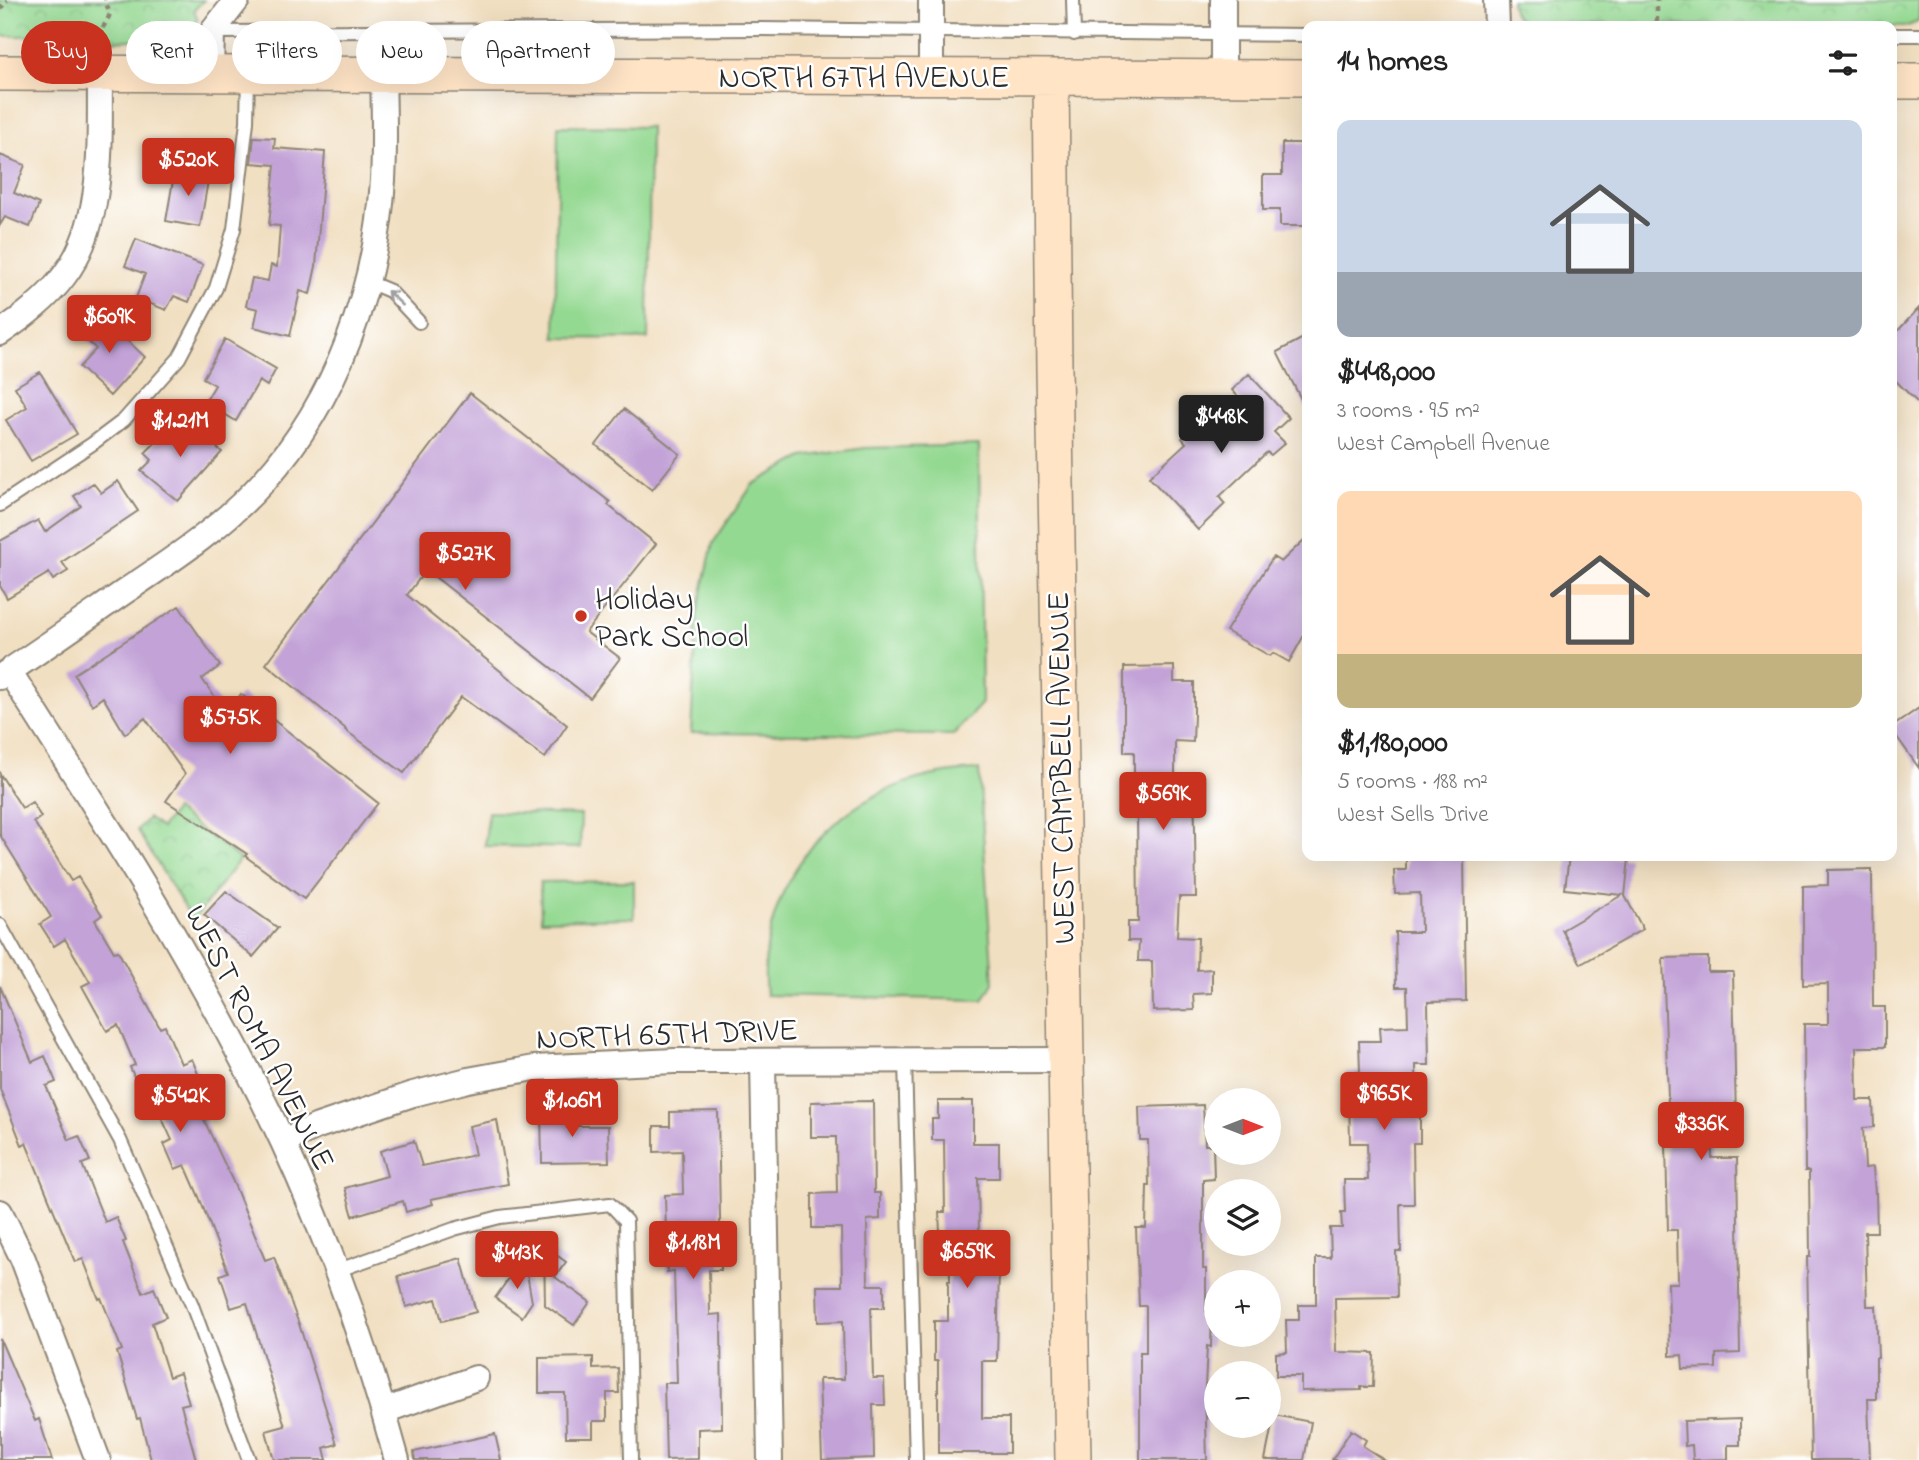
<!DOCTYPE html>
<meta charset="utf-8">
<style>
:root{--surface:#fff;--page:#f2f2f2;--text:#222;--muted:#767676;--accent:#c8321e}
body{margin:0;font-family:"Indie Flower",sans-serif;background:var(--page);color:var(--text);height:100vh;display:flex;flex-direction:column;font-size:26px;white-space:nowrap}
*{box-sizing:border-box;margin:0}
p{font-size:23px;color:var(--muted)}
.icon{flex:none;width:38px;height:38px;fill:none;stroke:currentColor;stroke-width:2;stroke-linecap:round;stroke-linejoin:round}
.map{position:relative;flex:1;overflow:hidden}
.side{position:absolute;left:1302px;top:21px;width:595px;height:840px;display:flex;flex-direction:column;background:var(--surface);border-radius:14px;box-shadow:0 7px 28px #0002}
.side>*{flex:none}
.banner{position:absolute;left:21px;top:21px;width:665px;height:63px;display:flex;gap:14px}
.needle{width:46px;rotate:90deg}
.buttons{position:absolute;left:1204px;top:1088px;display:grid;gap:14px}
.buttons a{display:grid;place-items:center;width:77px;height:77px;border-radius:50%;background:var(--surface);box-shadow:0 7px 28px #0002;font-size:35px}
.price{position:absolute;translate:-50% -60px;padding:0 16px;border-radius:7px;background:var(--accent);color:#fff;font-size:23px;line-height:46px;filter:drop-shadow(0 2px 4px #0008)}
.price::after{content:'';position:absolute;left:50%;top:42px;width:21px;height:16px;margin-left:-10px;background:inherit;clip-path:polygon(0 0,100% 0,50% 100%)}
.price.selected{background:#222;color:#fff}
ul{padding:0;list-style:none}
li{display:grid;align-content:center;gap:14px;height:371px;padding:0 35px}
li span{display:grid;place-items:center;height:217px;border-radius:14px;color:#555}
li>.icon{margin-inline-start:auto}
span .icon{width:126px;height:126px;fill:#fffc;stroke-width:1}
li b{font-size:30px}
h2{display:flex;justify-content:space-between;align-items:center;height:84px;padding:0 35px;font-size:30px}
.pill{padding:0 24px;border-radius:32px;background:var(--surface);box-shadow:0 7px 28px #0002;font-size:24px;line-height:63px}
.pill.selected{background:var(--accent);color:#fff}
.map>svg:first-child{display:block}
</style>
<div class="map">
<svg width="1919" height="1460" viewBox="0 0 1919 1460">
<defs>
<pattern id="park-crowns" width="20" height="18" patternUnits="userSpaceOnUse" patternTransform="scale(1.75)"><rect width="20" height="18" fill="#94d992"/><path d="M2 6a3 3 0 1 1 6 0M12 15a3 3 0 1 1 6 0" fill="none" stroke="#80ba7e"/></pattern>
</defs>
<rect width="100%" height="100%" fill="#fff"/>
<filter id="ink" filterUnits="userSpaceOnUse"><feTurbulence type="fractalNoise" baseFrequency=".0143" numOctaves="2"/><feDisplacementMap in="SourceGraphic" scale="14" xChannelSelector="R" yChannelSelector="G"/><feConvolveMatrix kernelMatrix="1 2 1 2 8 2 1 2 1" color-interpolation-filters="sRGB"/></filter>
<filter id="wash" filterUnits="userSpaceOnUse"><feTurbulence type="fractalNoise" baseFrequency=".00686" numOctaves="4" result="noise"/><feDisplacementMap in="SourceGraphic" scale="28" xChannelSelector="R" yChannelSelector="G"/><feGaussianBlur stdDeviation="1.57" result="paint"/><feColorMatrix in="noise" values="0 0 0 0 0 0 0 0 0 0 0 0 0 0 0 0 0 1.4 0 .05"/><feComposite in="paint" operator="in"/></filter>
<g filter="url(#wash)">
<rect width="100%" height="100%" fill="#f1dfc1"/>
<path fill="url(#park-crowns)" stroke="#60825e" stroke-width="2" d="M 0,0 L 204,0 L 194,10 L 198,20 L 184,35 L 175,38 L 89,42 L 81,36 L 0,36 Z
M 1511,0 L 1919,0 L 1919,20 L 1911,25 L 1905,26 L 1531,25 C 1517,22 1512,14 1511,0 Z
M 175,810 L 240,859 L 193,921 L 137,830 L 148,818 L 161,828 Z"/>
<path fill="#94d992" stroke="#60825e" stroke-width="2" d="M 558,126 L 650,127 L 648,339 L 555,338 Z
M 979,445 L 982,703 L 953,735 L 691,733 L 697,615 L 713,543 L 753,484 L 803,457 L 865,448 Z
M 979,770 L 993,983 L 983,1000 L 766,995 C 762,961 769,926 782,895 C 817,816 893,772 979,770 Z
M 488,812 L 581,815 L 580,848 L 485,846 Z
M 634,881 L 634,918 L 541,920 L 540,882 Z"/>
<g id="blocks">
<path fill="#c2a2d7" d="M 254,137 L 275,138 L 274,148 L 325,152 L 316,266 L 310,294 L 300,291 L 290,336 L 254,327 L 258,309 L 246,306 L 252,278 L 268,281 L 271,265 L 277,267 L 280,226 L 269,225 L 275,165 L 251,163 Z
M 1282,143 L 1307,143 L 1307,226 L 1280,226 L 1280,210 L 1263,210 L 1263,175 L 1282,175 Z
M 0,155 L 25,165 L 14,193 L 39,204 L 30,227 L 5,217 L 0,225 Z
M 175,169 L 209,175 L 200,227 L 166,221 Z
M 136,239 L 203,265 L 189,302 L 174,296 L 166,310 L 136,298 L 145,274 L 125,266 Z
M 1919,308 L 1919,404 L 1892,377 L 1892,337 Z
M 98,313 L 145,357 L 110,396 L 79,367 L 96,349 L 80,333 Z
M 1307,336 L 1307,411 L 1277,352 Z
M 225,339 L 276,369 L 267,386 L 259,381 L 236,421 L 205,402 L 215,385 L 203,378 Z
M 40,372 L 77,434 L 31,461 L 6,420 L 27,407 L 15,387 Z
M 1249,374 L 1289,418 L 1274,432 L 1285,443 L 1271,455 L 1267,452 L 1219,497 L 1225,504 L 1198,530 L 1149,477 L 1186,443 L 1182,438 L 1200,422 L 1211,435 L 1244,403 L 1232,390 Z
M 470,393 L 610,502 L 608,505 L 656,544 L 586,632 L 620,658 L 590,698 L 426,570 L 407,595 L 567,725 L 545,758 L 461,697 L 404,773 L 345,730 L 346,729 L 266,664 Z
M 624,409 L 680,454 L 652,490 L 596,445 Z
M 181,417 L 222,452 L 178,501 L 141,471 L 152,460 L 145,453 Z
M 118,481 L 138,511 L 62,562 L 68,571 L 53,580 L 49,573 L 7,598 L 0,586 L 0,541 L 38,520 L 45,532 L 81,506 L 74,496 L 93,483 L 101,493 Z
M 1307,537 L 1307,630 L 1289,662 L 1273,653 L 1270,656 L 1226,631 L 1273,557 L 1281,562 Z
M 179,606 L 220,666 L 202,679 L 227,714 L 241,694 L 378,803 L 304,899 L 245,856 L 247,854 L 166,801 L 185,774 L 145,718 L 125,734 L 103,697 L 92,705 L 74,674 Z
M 1174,666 L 1174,682 L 1194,682 L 1194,715 L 1193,742 L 1175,741 L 1175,784 L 1194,783 L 1195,831 L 1196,897 L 1179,897 L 1177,937 L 1198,938 L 1197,970 L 1212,969 L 1212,993 L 1193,994 L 1194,1010 L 1153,1011 L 1152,961 L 1138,961 L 1139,941 L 1128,941 L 1128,922 L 1138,922 L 1137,807 L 1134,807 L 1134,752 L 1124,752 L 1124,667 Z
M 1919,708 L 1919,768 L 1892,730 L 1892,727 Z
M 0,774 L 22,808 L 32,802 L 41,817 L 34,822 L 71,881 L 78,877 L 102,915 L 95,920 L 114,952 L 118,951 L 160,1028 L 165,1026 L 181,1064 L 192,1059 L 201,1081 L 195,1084 L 210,1117 L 204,1120 L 234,1184 L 265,1260 L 274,1257 L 299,1324 L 337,1444 L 324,1448 L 327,1460 L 274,1460 L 266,1431 L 285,1426 L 247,1303 L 231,1308 L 220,1275 L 228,1272 L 199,1197 L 185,1165 L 175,1169 L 164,1144 L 172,1140 L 154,1101 L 146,1105 L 130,1067 L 135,1065 L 118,1025 L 107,1031 L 82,986 L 90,982 L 65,939 L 54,946 L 40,924 L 51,917 L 0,835 Z
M 1406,856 L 1464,856 L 1466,1001 L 1428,1002 L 1429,1065 L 1416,1065 L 1417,1117 L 1420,1117 L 1420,1143 L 1413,1143 L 1414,1204 L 1400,1204 L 1401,1251 L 1396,1251 L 1397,1297 L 1335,1298 L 1336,1352 L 1374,1353 L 1373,1387 L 1361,1387 L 1361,1390 L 1301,1391 L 1301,1376 L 1276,1376 L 1276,1353 L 1287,1352 L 1286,1320 L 1299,1320 L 1299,1305 L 1316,1305 L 1316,1258 L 1331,1258 L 1330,1228 L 1342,1228 L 1341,1212 L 1345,1212 L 1344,1180 L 1368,1180 L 1367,1143 L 1350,1143 L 1349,1096 L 1346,1097 L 1345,1073 L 1360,1072 L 1359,1041 L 1381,1041 L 1380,1027 L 1408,1026 L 1407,987 L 1396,987 L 1395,932 L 1421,932 L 1420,893 L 1395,894 L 1394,870 L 1406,870 Z
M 1569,856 L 1629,858 L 1625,896 L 1643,929 L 1581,964 L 1562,930 L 1622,895 L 1565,889 Z
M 1872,869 L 1873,1007 L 1885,1007 L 1885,1047 L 1856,1047 L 1857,1100 L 1873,1100 L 1874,1127 L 1863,1128 L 1865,1168 L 1873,1167 L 1875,1193 L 1876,1193 L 1877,1232 L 1865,1232 L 1867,1306 L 1876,1306 L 1878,1358 L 1876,1358 L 1876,1399 L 1868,1399 L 1870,1460 L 1811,1460 L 1807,1257 L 1810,1257 L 1809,1171 L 1805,1171 L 1804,1024 L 1828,1024 L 1828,984 L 1803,985 L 1803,886 L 1828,885 L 1828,870 Z
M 226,891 L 278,928 L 253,957 L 204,915 Z
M 1708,957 L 1708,972 L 1733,972 L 1736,1122 L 1711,1123 L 1712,1158 L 1737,1158 L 1740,1353 L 1716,1354 L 1716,1368 L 1683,1369 L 1682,1355 L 1670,1356 L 1668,1283 L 1678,1283 L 1677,1230 L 1668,1230 L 1666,1144 L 1668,1097 L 1663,958 Z
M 0,986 L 32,1062 L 45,1056 L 56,1082 L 46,1086 L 69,1140 L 79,1136 L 90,1161 L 82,1164 L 105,1222 L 116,1217 L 126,1241 L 123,1242 L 143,1293 L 154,1288 L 166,1317 L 152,1323 L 169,1377 L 180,1373 L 189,1403 L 181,1405 L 196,1460 L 151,1460 L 140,1418 L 137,1419 L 117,1352 L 122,1350 L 101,1298 L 99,1299 L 83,1259 L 75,1262 L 26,1143 L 22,1145 L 0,1089 Z
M 873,1101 L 874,1193 L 880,1193 L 880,1219 L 867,1220 L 868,1285 L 884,1285 L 884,1308 L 871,1308 L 873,1378 L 884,1378 L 885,1405 L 873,1405 L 874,1458 L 822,1460 L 819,1379 L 844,1379 L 843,1321 L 818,1322 L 817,1286 L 842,1286 L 841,1228 L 812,1228 L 812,1194 L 837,1193 L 836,1137 L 811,1137 L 811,1102 Z
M 938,1101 L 973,1101 L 973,1143 L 999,1143 L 999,1178 L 978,1178 L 979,1233 L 1002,1232 L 1003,1267 L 999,1267 L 997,1361 L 982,1361 L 982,1418 L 1009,1418 L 1009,1453 L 938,1453 L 938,1361 L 934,1361 L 934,1321 L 948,1321 L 948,1281 L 950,1281 L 949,1232 L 940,1232 L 939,1212 L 945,1212 L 944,1140 L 932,1140 L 932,1119 L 938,1119 Z
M 1203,1105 L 1205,1145 L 1213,1145 L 1214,1179 L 1203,1180 L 1203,1269 L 1206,1269 L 1206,1311 L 1212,1311 L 1211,1347 L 1207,1346 L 1205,1387 L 1207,1460 L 1140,1460 L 1140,1352 L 1146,1352 L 1146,1306 L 1139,1306 L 1136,1228 L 1146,1228 L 1147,1186 L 1149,1186 L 1148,1140 L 1140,1140 L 1139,1107 Z
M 541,1110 L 575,1110 L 575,1126 L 608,1126 L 609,1162 L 542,1163 Z
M 718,1111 L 721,1270 L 709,1270 L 710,1315 L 721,1314 L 722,1428 L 698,1429 L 698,1459 L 666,1460 L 664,1383 L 677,1383 L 674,1271 L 667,1272 L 665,1195 L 683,1194 L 682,1151 L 654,1152 L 654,1126 L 670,1126 L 670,1112 Z
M 497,1120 L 508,1184 L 431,1199 L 433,1204 L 406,1212 L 403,1201 L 353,1216 L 345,1188 L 387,1176 L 380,1151 L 414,1141 L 422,1166 L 475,1155 L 469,1126 Z
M 544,1246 L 566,1262 L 555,1277 L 590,1302 L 574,1325 L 545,1305 Z
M 524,1257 L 532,1302 L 522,1317 L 495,1298 Z
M 461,1258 L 476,1312 L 442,1321 L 436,1299 L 406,1307 L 398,1276 Z
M 0,1339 L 35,1421 L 39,1419 L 52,1460 L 0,1460 Z
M 593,1357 L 593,1369 L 618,1368 L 619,1393 L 607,1393 L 607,1421 L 593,1421 L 593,1437 L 566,1437 L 565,1393 L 539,1393 L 539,1358 Z
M 1274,1415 L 1311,1422 L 1304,1460 L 1265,1460 Z
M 1740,1419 L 1740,1445 L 1728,1445 L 1728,1459 L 1693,1460 L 1692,1445 L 1685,1446 L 1684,1421 Z
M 1351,1430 L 1366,1440 L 1363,1446 L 1384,1460 L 1332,1460 Z
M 495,1434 L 501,1460 L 415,1460 L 414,1452 Z"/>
</g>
</g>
<g filter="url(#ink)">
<use href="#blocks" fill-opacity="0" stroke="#8e8576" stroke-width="2"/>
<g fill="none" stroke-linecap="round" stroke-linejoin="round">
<defs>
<path id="lane" d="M 1073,0 L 1074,34
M 213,32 L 762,29 L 1307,35
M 1892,35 L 1919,35
M 366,281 L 390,291 L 419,322
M 0,505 L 92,444 L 124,420 L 179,358 L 216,288 L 234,229 L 247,122 L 248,75
M 0,925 L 120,1140 L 192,1305 L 249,1460
M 905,1061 L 916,1460
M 336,1271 L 454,1229 L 500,1217 L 610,1204 L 626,1221 L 631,1460"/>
<path id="street" d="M 931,0 L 931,76
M 1223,0 L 1223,78
M 1496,0 L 1497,26
M 211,74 L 212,32 L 237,0
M 0,333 C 23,317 47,299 64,276 C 106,221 99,138 100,73
M 9,671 C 107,824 206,977 283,1142 C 330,1244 368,1352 397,1460
M 0,677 C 43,649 85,619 127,590 C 175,558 225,525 264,481 C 337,399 376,290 383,180 C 385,145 384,110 383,74
M 763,1062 L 770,1460
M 283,1141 L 318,1126 L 413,1094 L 468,1080 L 534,1068 L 674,1061 L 1065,1060
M 0,1212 L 23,1259 L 98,1460
M 384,1411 L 476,1378"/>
<path id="secondary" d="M 0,73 L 1307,78
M 1051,77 L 1054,368 L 1073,1460
M 1892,81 L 1919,81"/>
</defs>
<use href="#lane" stroke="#8e8576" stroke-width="16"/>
<use href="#street" stroke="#8e8576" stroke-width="28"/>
<use href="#secondary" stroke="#8e8576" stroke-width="38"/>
<path stroke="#8e8576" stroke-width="4.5" stroke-dasharray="5 5" stroke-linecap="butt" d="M 0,9 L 7,0
M 1657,22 L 1657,0
M 82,47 L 87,36 C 100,34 105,26 110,14 L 105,0"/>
<use href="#lane" stroke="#fff" stroke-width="12"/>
<use href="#street" stroke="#fff" stroke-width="24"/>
<use href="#secondary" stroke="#ffe4c6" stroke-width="35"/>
</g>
<defs><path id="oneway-shaft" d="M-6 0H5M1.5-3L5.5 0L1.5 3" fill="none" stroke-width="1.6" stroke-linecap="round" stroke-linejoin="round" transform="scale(1.75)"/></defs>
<use stroke="#a0a0a0" href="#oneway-shaft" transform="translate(395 298) rotate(-137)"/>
</g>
<circle fill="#c8321e" stroke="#fff" stroke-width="2.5" cx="581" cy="616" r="7"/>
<g text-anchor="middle" stroke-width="5" stroke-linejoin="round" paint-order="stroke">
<g font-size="32" fill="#2b2b2b" stroke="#fff">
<text x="864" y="87">NORTH 67TH AVENUE</text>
<text transform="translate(1060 768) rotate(-91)" y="11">WEST CAMPBELL AVENUE</text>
<text transform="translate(667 1033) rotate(-2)" y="11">NORTH 65TH DRIVE</text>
<text transform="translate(261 1037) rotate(63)" y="11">WEST ROMA AVENUE</text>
</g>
<g font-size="32" fill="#2b2b2b" stroke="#fff" text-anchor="start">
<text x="595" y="609">Holiday<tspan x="595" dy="37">Park School</tspan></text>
</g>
</g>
</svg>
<div class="buttons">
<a><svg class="needle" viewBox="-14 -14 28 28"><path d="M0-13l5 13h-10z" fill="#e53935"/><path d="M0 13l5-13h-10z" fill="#767676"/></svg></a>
<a><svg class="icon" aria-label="layers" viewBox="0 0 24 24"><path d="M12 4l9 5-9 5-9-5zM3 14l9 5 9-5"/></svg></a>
<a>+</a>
<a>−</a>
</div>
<b class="price" style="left:188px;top:198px">$520K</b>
<b class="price" style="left:109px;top:355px">$609K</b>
<b class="price selected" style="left:1221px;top:455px">$448K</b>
<b class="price" style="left:180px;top:459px">$1.21M</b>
<b class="price" style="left:465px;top:592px">$527K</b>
<b class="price" style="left:230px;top:756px">$575K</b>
<b class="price" style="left:1163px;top:832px">$569K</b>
<b class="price" style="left:1384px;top:1132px">$965K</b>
<b class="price" style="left:180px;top:1134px">$542K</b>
<b class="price" style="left:572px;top:1139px">$1.06M</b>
<b class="price" style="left:1701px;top:1162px">$336K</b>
<b class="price" style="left:693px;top:1281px">$1.18M</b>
<b class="price" style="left:967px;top:1290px">$659K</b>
<b class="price" style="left:517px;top:1291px">$413K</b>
<div class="banner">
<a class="pill selected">Buy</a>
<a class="pill">Rent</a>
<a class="pill">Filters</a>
<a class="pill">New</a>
<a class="pill">Apartment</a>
</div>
<section class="side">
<h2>14 homes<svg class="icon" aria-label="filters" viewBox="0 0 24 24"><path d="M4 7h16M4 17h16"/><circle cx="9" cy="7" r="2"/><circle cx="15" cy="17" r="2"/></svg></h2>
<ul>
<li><span style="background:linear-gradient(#c9d6e8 70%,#9aa5b1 0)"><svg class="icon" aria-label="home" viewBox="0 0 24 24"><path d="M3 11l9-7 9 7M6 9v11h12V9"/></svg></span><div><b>$448,000</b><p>3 rooms · 95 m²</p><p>West Campbell Avenue</p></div></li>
<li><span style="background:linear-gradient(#ffd9b3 75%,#c2b280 0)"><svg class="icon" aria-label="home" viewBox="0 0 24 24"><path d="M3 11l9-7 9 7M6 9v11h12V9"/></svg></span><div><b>$1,180,000</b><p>5 rooms · 188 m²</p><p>West Sells Drive</p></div></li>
</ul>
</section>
</div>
